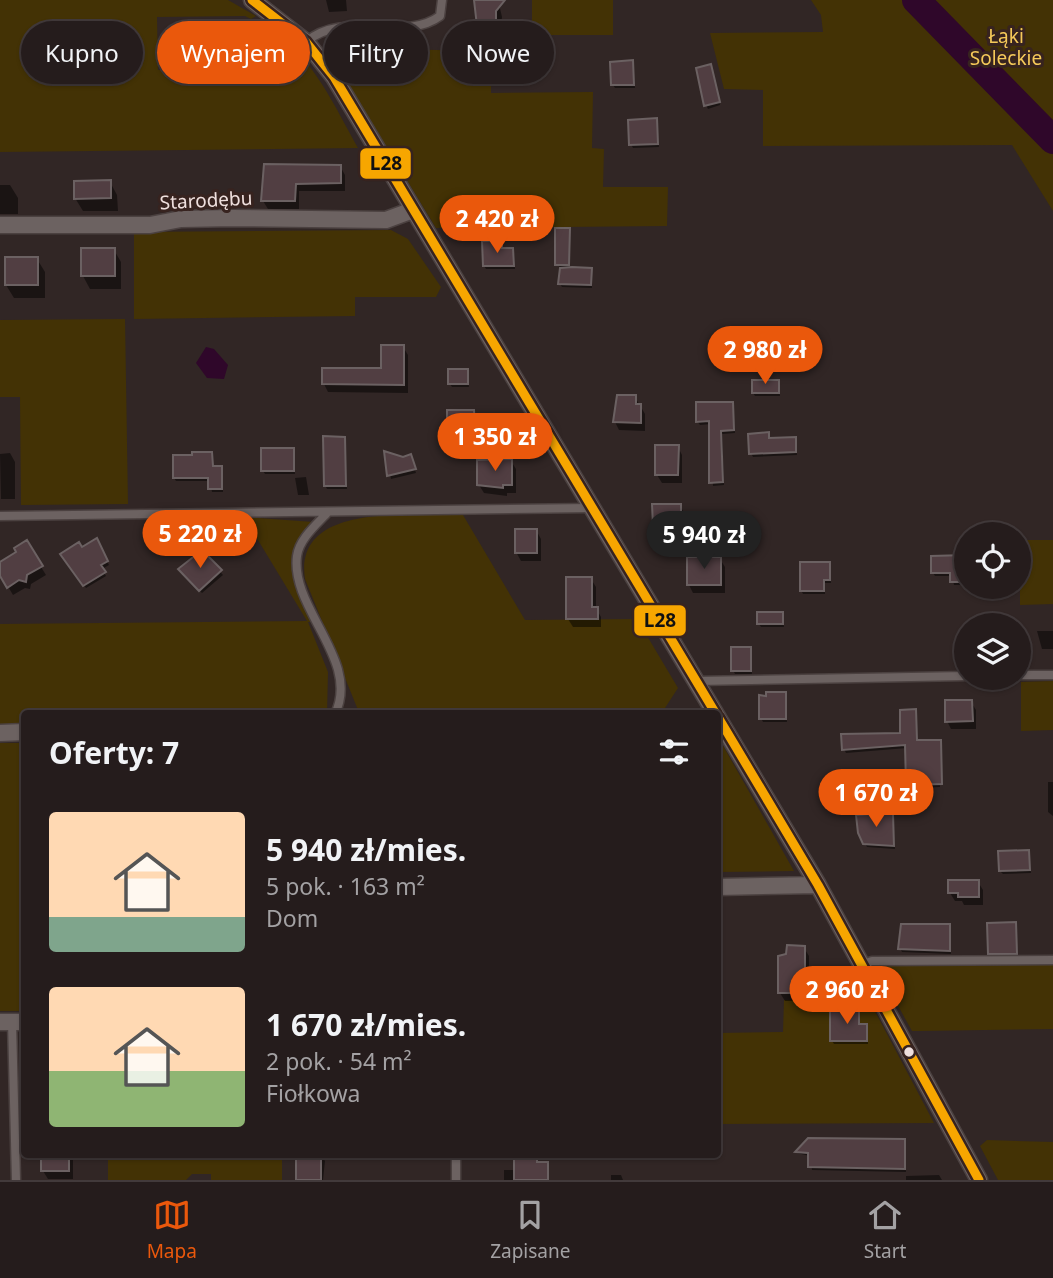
<!DOCTYPE html>
<html lang="pl">
<meta charset="utf-8">
<style>
:root{--surface:#251c1c;--page:#2d2525;--text:#f1f3f6;--muted:#a3a1a3;--line:#423a3b;--accent:#ea580c}
body{margin:0;font-family:"Noto Sans",sans-serif;background:var(--page);color:var(--text);height:100vh;display:flex;flex-direction:column;font-size:26px;white-space:nowrap}
*{box-sizing:border-box;margin:0}
p{font-size:23px;color:var(--muted)}
.icon{flex:none;width:38px;height:38px;fill:none;stroke:currentColor;stroke-width:2;stroke-linecap:round;stroke-linejoin:round}
.map{position:relative;flex:1;overflow:hidden}
.sheet{position:absolute;left:21px;top:710px;width:700px;height:448px;display:flex;flex-direction:column;background:var(--surface);border-radius:7px;box-shadow:0 2px 5px #0004,0 0 0 2px var(--line)}
.sheet>*{flex:none}
.top-card{position:absolute;left:21px;top:21px;width:700px;height:63px;display:flex;gap:14px}
.fabs{position:absolute;left:954px;top:522px;display:grid;gap:14px}
.fabs a{display:grid;place-items:center;width:77px;height:77px;border-radius:50%;background:var(--surface);box-shadow:0 2px 5px #0004,0 0 0 2px var(--line);font-size:35px}
.price{position:absolute;translate:-50% -60px;padding:0 16px;border-radius:24px;background:var(--accent);color:#fff;font-size:23px;line-height:46px;filter:drop-shadow(0 2px 4px #0008)}
.price::after{content:'';position:absolute;left:50%;top:42px;width:21px;height:16px;margin-left:-10px;background:inherit;clip-path:polygon(0 0,100% 0,50% 100%)}
.price.selected{background:#222;color:#fff}
ul{padding:0;list-style:none}
li{display:flex;align-items:center;gap:21px;height:175px;padding:0 28px}
li span{display:grid;place-items:center;flex:none;width:196px;height:140px;border-radius:7px;color:#555}
li>.icon{margin-inline-start:auto}
span .icon{width:84px;height:84px;fill:#fffc;stroke-width:1}
li b{font-size:30px}
h2{display:flex;justify-content:space-between;align-items:center;height:84px;padding:0 28px;font-size:30px}
.chip{padding:0 24px;border-radius:32px;background:var(--surface);box-shadow:0 2px 5px #0004,0 0 0 2px var(--line);font-size:24px;line-height:63px}
.chip.selected{background:var(--accent);color:#fff}
.tab-bar{display:flex;justify-content:space-around;align-items:center;height:98px;border-top:2px solid var(--line);background:var(--surface);font-size:19px;color:var(--muted)}
.tab-bar a{display:grid;justify-items:center;gap:4px}
.tab-bar .selected{color:var(--accent)}
.map>svg:first-child{display:block}
</style>
<div class="map">
<svg width="1053" height="1180" viewBox="0 0 1053 1180">
<rect width="100%" height="100%" fill="#312625"/>
<path fill="#433205" d="M 0,0 L 228,0 L 256,16 L 251,19 L 245,16 L 157,17 L 158,70 L 257,69 L 274,32 C 314,59 335,107 358,148 L 0,152 Z
M 532,0 L 613,0 L 613,35 L 532,35 Z
M 811,0 L 1053,0 L 1053,211 L 1012,145 L 763,146 L 763,90 L 724,89 L 710,33 L 823,32 L 821,15 Z
M 360,48 L 475,51 L 491,57 L 491,93 L 593,92 L 592,148 L 604,149 L 603,187 L 668,187 L 667,226 L 436,228 L 334,61 L 348,51 Z
M 391,230 L 408,239 L 441,287 L 436,297 L 355,297 L 355,316 L 134,319 L 134,232 Z
M 125,319 L 128,504 L 21,505 L 20,397 L 0,397 L 0,320 Z
M 463,515 L 525,620 L 637,619 L 678,688 L 665,708 L 358,710 L 305,579 C 293,501 413,516 463,515 Z
M 244,517 L 314,522 C 283,565 291,576 314,622 L 308,622 L 328,672 L 327,714 L 24,714 L 24,727 L 0,727 L 0,624 L 307,621 Z
M 1020,540 L 1053,540 L 1053,604 L 1020,605 Z
M 1053,681 L 1053,730 L 1021,731 L 1021,682 Z
M 718,737 L 794,871 L 718,872 Z
M 0,743 L 24,743 L 24,1011 L 0,1011 Z
M 1053,965 L 1053,1029 L 919,1031 L 912,1031 L 876,966 Z
M 784,1000 L 869,1000 L 934,1123 L 718,1124 L 718,1033 L 783,1032 Z
M 987,1140 L 1053,1142 L 1053,1180 L 998,1180 L 980,1146 Z
M 108,1155 L 282,1155 L 282,1180 L 211,1180 L 211,1174 L 192,1174 L 186,1180 L 108,1180 Z"/>
<path fill="#2f072a" d="M 206,347 L 214,349 L 228,365 L 224,379 L 207,378 L 196,363 Z"/>
<path fill="#0007" d="M 326,0 L 346,0 L 347,11 L 329,12 Z
M 476,0 L 498,0 L 502,17 L 500,33 L 483,33 L 478,25 Z
M 229,35 L 232,40 L 249,40 L 254,48 L 254,64 L 218,64 L 213,56 Z
M 632,62 L 635,88 L 615,88 L 613,85 Z
M 712,70 L 720,105 L 708,109 L 706,105 Z
M 656,120 L 659,147 L 633,148 L 631,144 Z
M 266,166 L 340,166 L 345,175 L 345,191 L 299,191 L 299,209 L 268,209 L 263,201 Z
M 110,182 L 117,195 L 118,211 L 83,211 L 75,198 Z
M 0,185 L 10,185 L 18,198 L 18,214 L 0,214 Z
M 569,230 L 570,270 L 591,270 L 592,288 L 562,287 L 560,284 L 562,268 L 557,265 Z
M 501,243 L 503,250 L 512,249 L 514,253 L 515,269 L 486,269 L 484,266 Z
M 114,250 L 121,262 L 121,289 L 90,289 L 83,276 Z
M 6,259 L 37,259 L 45,272 L 45,298 L 14,298 L 6,285 Z
M 403,347 L 408,355 L 408,393 L 328,392 L 324,384 L 383,370 Z
M 467,371 L 469,387 L 452,387 L 450,384 Z
M 778,382 L 780,396 L 755,396 L 753,393 Z
M 635,397 L 645,414 L 645,431 L 619,430 L 615,422 Z
M 732,403 L 735,433 L 722,434 L 724,485 L 713,486 L 711,424 L 700,425 L 697,421 Z
M 473,412 L 478,420 L 478,438 L 459,439 L 449,423 Z
M 768,434 L 770,440 L 795,439 L 797,455 L 753,457 L 751,453 Z
M 343,439 L 347,489 L 327,489 L 325,485 Z
M 678,447 L 682,455 L 682,483 L 662,483 L 657,475 Z
M 293,450 L 295,474 L 265,474 L 263,471 Z
M 10,453 L 15,462 L 15,499 L 1,499 L 0,454 Z
M 211,453 L 213,468 L 221,468 L 223,471 L 223,492 L 212,492 L 210,481 L 176,481 L 174,478 Z
M 386,453 L 412,460 L 416,473 L 391,479 Z
M 511,461 L 516,469 L 516,493 L 507,493 L 507,496 L 484,493 L 479,485 Z
M 306,477 L 309,495 L 298,495 L 295,478 Z
M 680,506 L 685,514 L 685,534 L 659,534 L 654,526 Z
M 536,530 L 541,539 L 541,561 L 521,561 L 516,552 Z
M 96,540 L 109,565 L 102,569 L 106,576 L 86,588 L 62,555 Z
M 26,543 L 46,575 L 31,584 L 30,589 L 25,588 L 13,595 L 0,573 L 0,564 L 19,553 Z
M 202,552 L 223,575 L 202,593 L 182,573 Z
M 966,557 L 966,585 L 954,585 L 952,576 L 935,576 L 933,573 Z
M 720,559 L 725,567 L 725,593 L 693,593 L 689,585 Z
M 829,564 L 831,583 L 825,583 L 825,594 L 803,594 L 801,590 Z
M 591,579 L 596,587 L 596,608 L 601,617 L 601,627 L 573,627 L 568,619 Z
M 782,614 L 784,627 L 761,627 L 759,624 Z
M 962,625 L 983,625 L 966,625 L 966,655 L 963,651 Z
M 1037,631 L 1053,631 L 1053,649 L 1042,649 Z
M 750,649 L 752,674 L 735,674 L 733,670 Z
M 785,694 L 787,722 L 763,722 L 761,718 Z
M 971,702 L 976,710 L 976,729 L 951,729 L 947,721 Z
M 915,711 L 918,742 L 939,743 L 940,787 L 910,788 L 907,748 L 846,753 L 844,749 L 901,735 Z
M 1048,782 L 1053,782 L 1053,816 L 1048,812 Z
M 892,816 L 895,849 L 867,847 L 859,833 Z
M 1028,852 L 1031,873 L 1003,874 L 1000,871 Z
M 978,882 L 983,890 L 983,905 L 964,905 L 962,901 L 955,901 L 950,893 Z
M 1015,924 L 1018,957 L 992,957 L 990,953 Z
M 949,925 L 951,954 L 902,952 L 900,948 Z
M 804,948 L 809,956 L 809,986 L 801,986 L 802,1001 L 785,1001 L 780,993 Z
M 858,1011 L 860,1026 L 868,1029 L 868,1044 L 834,1044 L 832,1041 Z
M 809,1140 L 904,1141 L 906,1172 L 812,1170 L 810,1156 L 797,1153 Z
M 47,1155 L 73,1155 L 73,1179 L 48,1179 L 43,1171 Z
M 298,1155 L 321,1155 L 325,1161 L 323,1180 L 299,1180 Z
M 516,1155 L 538,1155 L 538,1164 L 546,1164 L 549,1167 L 549,1180 L 504,1180 L 504,1170 L 516,1170 Z
M 611,1175 L 621,1175 L 623,1180 L 611,1180 Z
M 939,1175 L 942,1180 L 906,1180 L 906,1176 Z"/>
<g fill="none" stroke-linecap="round" stroke-linejoin="round">
<path stroke="#2f072a" stroke-width="28" d="M 916,0 L 1053,140"/>
</g>
<path fill="#513e42" stroke="#6b6162" stroke-width="2" d="M 474,0 L 505,0 L 496,11 L 496,26 L 477,26 Z
M 211,33 L 230,33 L 231,38 L 250,38 L 251,56 L 211,56 Z
M 633,60 L 634,85 L 611,85 L 610,62 Z
M 711,64 L 720,102 L 704,106 L 696,68 Z
M 657,118 L 658,144 L 629,145 L 628,120 Z
M 264,164 L 341,165 L 341,183 L 296,184 L 295,201 L 261,201 Z
M 111,180 L 111,198 L 74,199 L 74,181 Z
M 555,228 L 570,228 L 569,265 L 555,265 Z
M 482,241 L 502,241 L 502,248 L 513,248 L 514,266 L 483,266 Z
M 81,248 L 115,248 L 115,276 L 81,276 Z
M 5,257 L 38,257 L 38,285 L 5,285 Z
M 572,267 L 592,268 L 591,285 L 558,284 L 560,268 Z
M 381,345 L 404,345 L 404,385 L 322,384 L 322,368 L 381,368 Z
M 448,369 L 468,369 L 468,384 L 448,384 Z
M 752,380 L 779,380 L 779,393 L 752,393 Z
M 617,395 L 636,395 L 636,404 L 641,404 L 641,423 L 613,422 Z
M 696,402 L 733,402 L 734,430 L 721,431 L 723,482 L 709,483 L 709,421 L 696,422 Z
M 447,410 L 474,410 L 475,431 L 452,431 L 452,423 L 447,423 Z
M 769,432 L 769,438 L 796,437 L 796,452 L 749,454 L 748,434 Z
M 323,436 L 345,437 L 346,486 L 324,486 Z
M 655,445 L 679,445 L 678,475 L 655,475 Z
M 261,448 L 294,448 L 294,471 L 261,471 Z
M 384,451 L 403,457 L 411,454 L 416,469 L 387,476 Z
M 192,452 L 212,452 L 213,466 L 222,466 L 222,489 L 208,489 L 208,478 L 173,478 L 173,455 L 192,455 Z
M 512,459 L 512,485 L 503,485 L 503,488 L 477,485 L 477,460 Z
M 652,504 L 681,504 L 681,526 L 653,526 Z
M 515,529 L 537,529 L 537,553 L 515,553 Z
M 97,538 L 108,561 L 101,565 L 106,572 L 83,586 L 60,554 L 79,542 L 82,547 Z
M 27,540 L 43,566 L 27,575 L 26,582 L 19,580 L 7,588 L 0,576 L 0,562 L 16,552 L 14,548 Z
M 202,550 L 222,570 L 199,591 L 178,569 Z
M 966,555 L 966,582 L 950,582 L 950,573 L 931,573 L 931,556 Z
M 687,557 L 721,557 L 721,585 L 687,585 Z
M 800,562 L 830,562 L 830,580 L 824,580 L 824,591 L 800,591 Z
M 566,577 L 592,577 L 592,607 L 598,607 L 598,619 L 566,619 Z
M 757,612 L 783,612 L 783,624 L 757,624 Z
M 731,647 L 751,647 L 751,671 L 731,671 Z
M 766,692 L 786,692 L 786,719 L 759,719 L 759,695 L 766,696 Z
M 945,700 L 972,700 L 973,721 L 945,722 Z
M 916,709 L 917,740 L 941,740 L 942,784 L 906,785 L 905,745 L 842,750 L 841,734 L 900,733 L 900,710 Z
M 885,813 L 893,814 L 894,846 L 863,844 L 858,833 L 856,815 Z
M 1029,850 L 1030,870 L 999,871 L 998,851 Z
M 948,880 L 979,880 L 979,897 L 958,897 L 958,893 L 948,893 Z
M 1016,922 L 1017,954 L 988,954 L 987,923 Z
M 901,924 L 950,924 L 950,951 L 898,949 Z
M 787,945 L 805,946 L 805,978 L 798,978 L 798,993 L 778,993 L 778,956 L 786,954 Z
M 830,1010 L 859,1010 L 859,1024 L 867,1024 L 867,1041 L 830,1041 Z
M 808,1138 L 905,1139 L 905,1169 L 808,1167 L 808,1153 L 795,1152 Z
M 41,1155 L 69,1155 L 69,1171 L 41,1171 Z
M 296,1155 L 321,1155 L 321,1180 L 296,1180 Z
M 514,1155 L 537,1155 L 537,1162 L 548,1162 L 548,1180 L 514,1180 Z"/>
<g fill="none" stroke-linecap="round" stroke-linejoin="round">
<defs>
<path id="service" d="M 306,42 C 344,9 404,43 440,16 L 442,0
M 328,512 C 317,524 299,539 297,556 C 290,609 361,660 335,714
M 0,516 L 591,508
M 1018,675 L 1053,675
M 698,681 L 966,676
M 863,964 L 872,961 L 1053,960
M 12,1022 L 16,1180
M 456,1180 L 456,1155"/>
<path id="minor" d="M 252,0 L 306,42 L 334,77 L 818,885 L 979,1180
M 0,225 L 150,225 L 181,219 L 233,218 L 386,220 L 413,210
M 0,733 L 24,732
M 718,887 L 818,885
M 0,1022 L 24,1022"/>
</defs>
<use href="#service" stroke="#4b4140" stroke-width="11"/>
<use href="#minor" stroke="#4b4140" stroke-width="19"/>
<use href="#service" stroke="#6c6261" stroke-width="8"/>
<use href="#minor" stroke="#6c6261" stroke-width="16"/>
<defs>
<path id="bus-1" d="M 252,0 L 306,42 L 334,77 L 716,714
M 718,717 L 818,885 L 979,1180"/>
</defs>
<use href="#bus-1" stroke="#37231f" stroke-width="14"/>
<use href="#bus-1" stroke="#f7a600" stroke-width="9"/>
</g>
<circle fill="#eedfdd" stroke="#37231f" stroke-width="2.5" cx="909" cy="1052" r="6"/>
<g text-anchor="middle" stroke-width="6" stroke-linejoin="round" paint-order="stroke">
<g font-size="19" fill="#f5c959" stroke="#37231f">
<text x="1006" y="43">Łąki<tspan x="1006" dy="22">Soleckie</tspan></text>
</g>
<g font-size="19" fill="#eedfdd" stroke="#37231f">
<text transform="translate(206 200) rotate(-3)" y="7">Starodębu</text>
</g>
</g>
<g stroke="#37231f" stroke-width="2.5">
<rect x="359" y="147" width="53" height="33" rx="7" fill="#f7a600"/>
<rect x="633" y="604" width="54" height="33" rx="7" fill="#f7a600"/>
</g>
<g font-size="19" text-anchor="middle" font-weight="bold" fill="#111">
<text x="386" y="170">L28</text>
<text x="660" y="627">L28</text>
</g>
</svg>
<div class="fabs">
<a><svg class="icon" aria-label="locate" viewBox="0 0 24 24"><circle cx="12" cy="12" r="6"/><path d="M12 2v4M12 18v4M2 12h4M18 12h4"/></svg></a>
<a><svg class="icon" aria-label="layers" viewBox="0 0 24 24"><path d="M12 4l9 5-9 5-9-5zM3 14l9 5 9-5"/></svg></a>
</div>
<b class="price" style="left:497px;top:255px">2 420 zł</b>
<b class="price" style="left:765px;top:386px">2 980 zł</b>
<b class="price" style="left:495px;top:473px">1 350 zł</b>
<b class="price" style="left:200px;top:570px">5 220 zł</b>
<b class="price selected" style="left:704px;top:571px">5 940 zł</b>
<b class="price" style="left:876px;top:829px">1 670 zł</b>
<b class="price" style="left:847px;top:1026px">2 960 zł</b>
<div class="top-card">
<a class="chip">Kupno</a>
<a class="chip selected">Wynajem</a>
<a class="chip">Filtry</a>
<a class="chip">Nowe</a>
</div>
<section class="sheet">
<h2>Oferty: 7<svg class="icon" aria-label="filters" viewBox="0 0 24 24"><path d="M4 7h16M4 17h16"/><circle cx="9" cy="7" r="2"/><circle cx="15" cy="17" r="2"/></svg></h2>
<ul>
<li><span style="background:linear-gradient(#ffd9b3 75%,#7fa58c 0)"><svg class="icon" aria-label="home" viewBox="0 0 24 24"><path d="M3 11l9-7 9 7M6 9v11h12V9"/></svg></span><div><b>5 940 zł/mies.</b><p>5 pok. · 163 m²</p><p>Dom</p></div></li>
<li><span style="background:linear-gradient(#ffd9b3 60%,#8fb573 0)"><svg class="icon" aria-label="home" viewBox="0 0 24 24"><path d="M3 11l9-7 9 7M6 9v11h12V9"/></svg></span><div><b>1 670 zł/mies.</b><p>2 pok. · 54 m²</p><p>Fiołkowa</p></div></li>
</ul>
</section>
</div>
<nav class="tab-bar">
<a class="selected"><svg class="icon" aria-label="map" viewBox="0 0 24 24"><path d="M3 6l6-2 6 2 6-2v14l-6 2-6-2-6 2zM9 4v14M15 6v14"/></svg>Mapa</a>
<a><svg class="icon" aria-label="saved" viewBox="0 0 24 24"><path d="M7 4h10v16l-5-4-5 4z"/></svg>Zapisane</a>
<a><svg class="icon" aria-label="home" viewBox="0 0 24 24"><path d="M3 11l9-7 9 7M6 9v11h12V9"/></svg>Start</a>
</nav>
